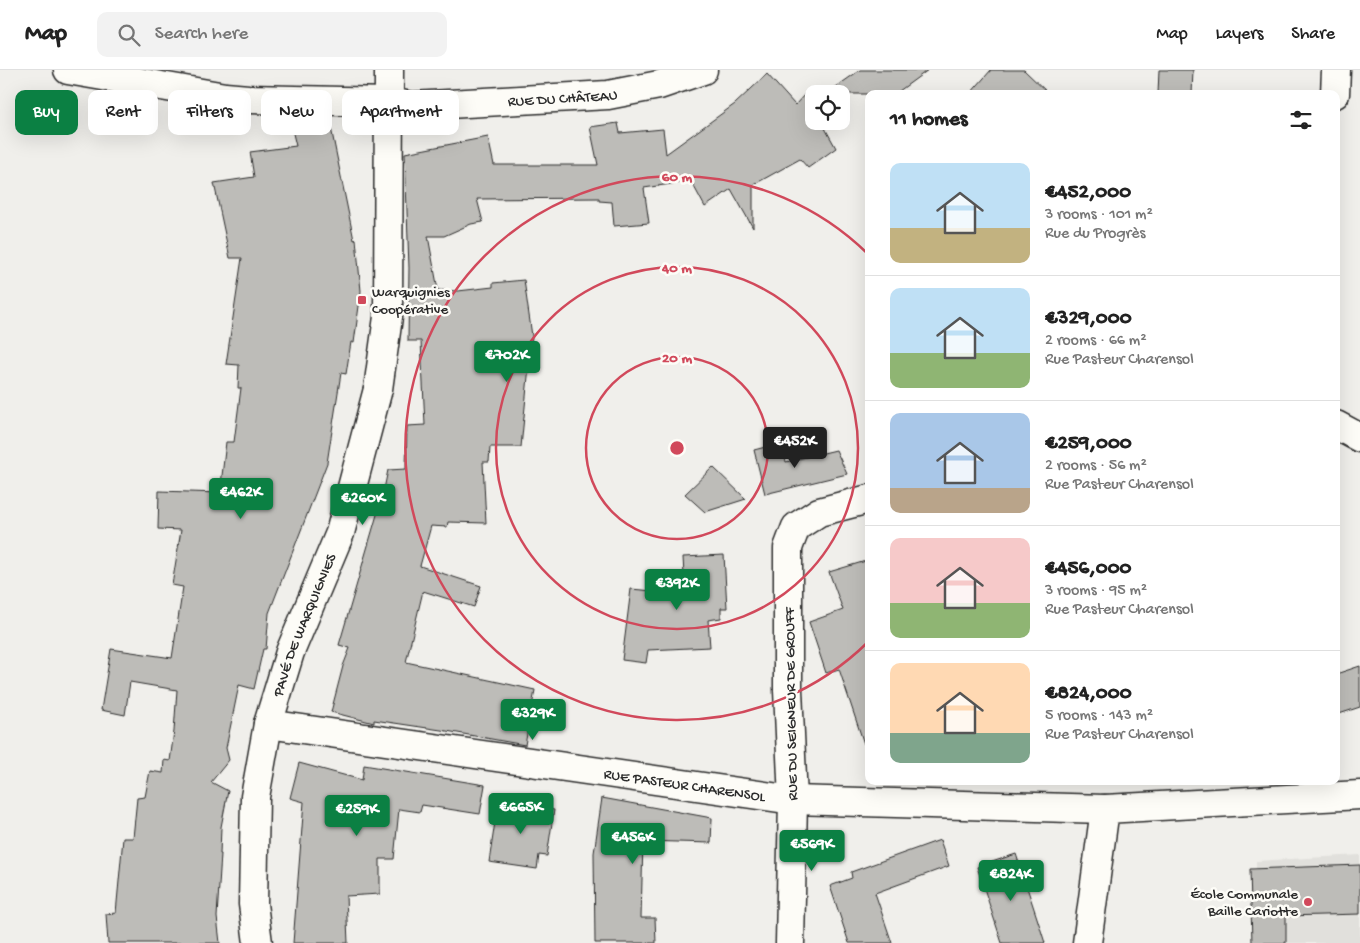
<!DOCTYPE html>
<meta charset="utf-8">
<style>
:root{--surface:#fff;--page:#f2f2f2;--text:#222;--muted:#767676;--line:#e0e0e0;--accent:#0b8043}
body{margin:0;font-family:"Gochi Hand",sans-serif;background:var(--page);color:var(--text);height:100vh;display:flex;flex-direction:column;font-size:19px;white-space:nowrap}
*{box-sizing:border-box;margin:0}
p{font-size:16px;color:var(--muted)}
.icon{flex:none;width:28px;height:28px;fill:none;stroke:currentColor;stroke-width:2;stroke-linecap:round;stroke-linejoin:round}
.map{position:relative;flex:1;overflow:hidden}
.sheet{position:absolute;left:865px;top:20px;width:475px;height:695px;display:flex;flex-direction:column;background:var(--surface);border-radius:10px;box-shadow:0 5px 20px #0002}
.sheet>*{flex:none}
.top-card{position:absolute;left:15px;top:20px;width:475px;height:45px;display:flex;gap:10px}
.tools{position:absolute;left:805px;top:15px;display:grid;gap:10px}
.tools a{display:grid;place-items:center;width:45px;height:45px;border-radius:10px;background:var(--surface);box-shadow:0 5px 20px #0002;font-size:25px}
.price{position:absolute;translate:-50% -42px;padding:0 11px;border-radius:5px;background:var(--accent);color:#fff;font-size:16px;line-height:32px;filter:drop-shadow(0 1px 2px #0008)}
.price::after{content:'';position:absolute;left:50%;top:30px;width:15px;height:11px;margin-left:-8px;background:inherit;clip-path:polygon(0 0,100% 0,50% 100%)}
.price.current{background:#222;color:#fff}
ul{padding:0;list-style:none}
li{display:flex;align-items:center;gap:15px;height:125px;padding:0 25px}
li+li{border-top:1px solid var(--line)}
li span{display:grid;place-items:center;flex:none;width:140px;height:100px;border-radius:10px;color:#555}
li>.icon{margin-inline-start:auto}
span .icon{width:60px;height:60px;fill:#fffc;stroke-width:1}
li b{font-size:21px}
h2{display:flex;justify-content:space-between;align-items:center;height:60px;padding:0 25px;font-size:21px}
.pill{padding:0 18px;border-radius:10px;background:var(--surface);box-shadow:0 5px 20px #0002;font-size:18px;line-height:45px}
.pill.current{background:var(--accent);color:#fff}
header{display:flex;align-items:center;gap:30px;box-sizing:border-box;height:70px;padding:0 25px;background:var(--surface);border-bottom:1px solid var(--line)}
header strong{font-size:24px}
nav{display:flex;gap:28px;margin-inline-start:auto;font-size:18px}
.search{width:350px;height:45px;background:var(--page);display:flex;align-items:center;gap:12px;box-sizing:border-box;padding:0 18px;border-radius:10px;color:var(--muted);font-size:19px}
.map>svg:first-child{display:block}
</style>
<header>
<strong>Map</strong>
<div class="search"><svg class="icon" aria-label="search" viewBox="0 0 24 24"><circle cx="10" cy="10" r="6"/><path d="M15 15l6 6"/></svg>Search here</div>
<nav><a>Map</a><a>Layers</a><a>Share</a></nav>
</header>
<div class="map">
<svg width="1360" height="873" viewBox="0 0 1360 873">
<rect width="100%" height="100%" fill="#f0efeb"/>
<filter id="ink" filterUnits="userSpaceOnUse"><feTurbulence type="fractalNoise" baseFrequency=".02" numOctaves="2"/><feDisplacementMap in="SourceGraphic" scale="10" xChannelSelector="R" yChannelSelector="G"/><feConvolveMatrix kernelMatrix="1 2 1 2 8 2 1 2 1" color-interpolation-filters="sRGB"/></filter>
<g filter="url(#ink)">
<path fill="#e1e0dc" d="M 1360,785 L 1360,873 L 1257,873 L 1256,791 Z"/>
<path fill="#bdbcb8" stroke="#2b2b2b" d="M 860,0 L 928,0 L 895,24 L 826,24 Z
M 991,0 L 1024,0 L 1049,24 L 970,24 Z
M 1159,0 L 1193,0 L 1192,24 L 1158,24 Z
M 767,4 L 795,35 L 805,24 L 814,39 L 814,51 L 821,51 L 836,78 L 808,98 L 800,89 L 753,115 L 753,158 L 731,119 L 705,137 L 691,111 L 644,118 L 649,153 L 614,156 L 612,132 L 599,131 L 599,128 L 477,129 L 483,152 L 471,154 L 444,166 L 428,166 L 438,220 L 458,221 L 493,217 L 493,213 L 524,210 L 532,266 L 521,377 L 490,377 L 489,392 L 483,392 L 486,453 L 448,452 L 447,457 L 431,456 L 420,496 L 481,516 L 474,537 L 423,521 L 406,592 L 535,620 L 525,675 L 441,660 L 374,650 L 374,653 L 331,642 L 343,596 L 350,578 L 339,575 L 383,424 L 388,400 L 406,399 L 407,356 L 425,355 L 421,271 L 408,271 L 409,198 L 405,83 L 488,67 L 494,95 L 598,95 L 590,57 L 618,53 L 620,63 L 663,59 L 666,84 L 735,34 Z
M 329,48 L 354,170 L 356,169 L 361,221 L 354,273 L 351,272 L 346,304 L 341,303 L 327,393 L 269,543 L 266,579 L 263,579 L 254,619 L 239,615 L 226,678 L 229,690 L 211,712 L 228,721 L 221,757 L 220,784 L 221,784 L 217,847 L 220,873 L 108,873 L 106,844 L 116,843 L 123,768 L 133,768 L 137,728 L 145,727 L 150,701 L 163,703 L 164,690 L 170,691 L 174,661 L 177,620 L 130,612 L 125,645 L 101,640 L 111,579 L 172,588 L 183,517 L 172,515 L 181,460 L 158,459 L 159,421 L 220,423 L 226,372 L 234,372 L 241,318 L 238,318 L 239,295 L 226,294 L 242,188 L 230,188 L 214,113 L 254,107 L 250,82 L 296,76 L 290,51 Z
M 781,373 L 786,392 L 836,380 L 847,404 L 765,424 L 754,380 Z
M 713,397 L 746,429 L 705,442 L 685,424 Z
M 724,485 L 727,538 L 721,538 L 721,548 L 708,550 L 710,577 L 648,580 L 646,593 L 622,590 L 631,519 L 685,524 L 683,487 Z
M 869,490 L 869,673 L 864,674 L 839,599 L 826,603 L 809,552 L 843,540 L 829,502 Z
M 1360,596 L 1360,637 L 1336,645 L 1336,604 Z
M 299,693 L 362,710 L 364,695 L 485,715 L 480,744 L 422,735 L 420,742 L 399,739 L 394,789 L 380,789 L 380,824 L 346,826 L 348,873 L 293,873 L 304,732 L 290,728 Z
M 602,728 L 712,748 L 711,773 L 643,771 L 641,848 L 655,848 L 656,873 L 595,873 L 594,783 Z
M 498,732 L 554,740 L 547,786 L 539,785 L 537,799 L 489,792 Z
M 940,770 L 949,796 L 875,823 L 892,873 L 849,873 L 830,816 L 852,808 L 851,802 Z
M 1016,784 L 1039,854 L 1045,873 L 1002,873 L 977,797 Z
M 1360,795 L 1360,844 L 1286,846 L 1286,873 L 1252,873 L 1250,799 Z"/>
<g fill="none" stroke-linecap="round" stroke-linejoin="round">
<defs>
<g id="street">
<path d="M 68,0 L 225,27 L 248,29 L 389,32"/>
<path d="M 1335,24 L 1336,0"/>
<path d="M 1336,355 L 1360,368"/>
<path id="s1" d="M 268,654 L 793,730 L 1105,739"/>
<path d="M 790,873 L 793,730 L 788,620 L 788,478 L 796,457 L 819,442 L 869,429"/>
<path d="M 1087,873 L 1105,739 L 1360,725"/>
</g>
<g id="secondary">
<path id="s2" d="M 389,32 L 412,36 L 608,25 L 659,15 L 703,0"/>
<path id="s3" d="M 258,873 L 253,834 L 255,727 L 268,654 L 290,582 L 340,463 L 378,319 L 388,247 L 389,0"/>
</g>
</defs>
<use href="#street" stroke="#2b2b2b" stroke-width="31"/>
<use href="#secondary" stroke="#2b2b2b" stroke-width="31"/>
<use href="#street" stroke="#fdfcf7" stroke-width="28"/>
<use href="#secondary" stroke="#fdfcf7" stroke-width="28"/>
</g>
</g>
<g fill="none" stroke="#d1495b" stroke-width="2.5">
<circle cx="677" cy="378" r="91"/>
<circle cx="677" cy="378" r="181"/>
<path d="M868 572A272 272 0 1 1 868 184"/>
</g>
<g fill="#d1495b" stroke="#fdfcf7" stroke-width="2">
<rect x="357" y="225" width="10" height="10" rx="2.5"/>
<circle cx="1308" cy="832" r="5"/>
</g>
<g text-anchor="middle" stroke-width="5" stroke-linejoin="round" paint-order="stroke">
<g font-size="15" fill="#2b2b2b" stroke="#fdfcf7">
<text dy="5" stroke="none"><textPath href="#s2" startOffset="174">RUE DU CHÂTEAU</textPath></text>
<text dy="5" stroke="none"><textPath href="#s3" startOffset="326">PAVÉ DE WARQUIGNIES</textPath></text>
<text transform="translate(790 634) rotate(-91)" y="5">RUE DU SEIGNEUR DE GROUFF</text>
<text dy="5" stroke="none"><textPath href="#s1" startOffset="421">RUE PASTEUR CHARENSOL</textPath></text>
</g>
<g font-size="15" fill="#2b2b2b" stroke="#fdfcf7" text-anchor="start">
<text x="372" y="226">Warquignies<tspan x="372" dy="17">Coopérative</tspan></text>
<text x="1298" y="828" text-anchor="end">École Communale<tspan x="1298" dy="17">Baille Cariotte</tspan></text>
</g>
</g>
<circle cx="677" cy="378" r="8" fill="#d1495b" stroke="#fdfcf7" stroke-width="2.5"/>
<g font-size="15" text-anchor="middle" font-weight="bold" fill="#d1495b" stroke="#fdfcf7" stroke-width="5" stroke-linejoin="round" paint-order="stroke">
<text x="677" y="111">60 m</text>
<text x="677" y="202">40 m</text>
<text x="677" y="292">20 m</text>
</g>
</svg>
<div class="tools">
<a><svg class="icon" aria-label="locate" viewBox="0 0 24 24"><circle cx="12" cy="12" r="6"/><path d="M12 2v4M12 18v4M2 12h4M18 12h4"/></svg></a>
</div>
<b class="price" style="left:507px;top:313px">€702K</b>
<b class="price current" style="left:795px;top:399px">€452K</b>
<b class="price" style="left:241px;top:450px">€462K</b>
<b class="price" style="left:363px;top:456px">€260K</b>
<b class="price" style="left:677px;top:541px">€392K</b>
<b class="price" style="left:533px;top:671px">€329K</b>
<b class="price" style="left:521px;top:765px">€665K</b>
<b class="price" style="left:357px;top:767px">€259K</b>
<b class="price" style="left:633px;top:795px">€456K</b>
<b class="price" style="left:812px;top:802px">€569K</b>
<b class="price" style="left:1011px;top:832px">€824K</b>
<div class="top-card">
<a class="pill current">Buy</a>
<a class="pill">Rent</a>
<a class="pill">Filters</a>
<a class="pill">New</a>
<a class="pill">Apartment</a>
</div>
<section class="sheet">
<h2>11 homes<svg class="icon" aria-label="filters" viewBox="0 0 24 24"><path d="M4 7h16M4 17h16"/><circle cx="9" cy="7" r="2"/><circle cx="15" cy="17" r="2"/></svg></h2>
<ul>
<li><span style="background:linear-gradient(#bfe0f5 65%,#c2b280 0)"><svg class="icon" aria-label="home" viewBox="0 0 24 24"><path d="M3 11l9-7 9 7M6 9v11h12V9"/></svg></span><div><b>€452,000</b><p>3 rooms · 101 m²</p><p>Rue du Progrès</p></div></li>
<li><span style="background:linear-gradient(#bfe0f5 65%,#8fb573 0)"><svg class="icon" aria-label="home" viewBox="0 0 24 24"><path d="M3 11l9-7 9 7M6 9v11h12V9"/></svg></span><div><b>€329,000</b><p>2 rooms · 66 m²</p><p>Rue Pasteur Charensol</p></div></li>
<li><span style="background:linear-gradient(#a9c7e8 75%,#b9a48a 0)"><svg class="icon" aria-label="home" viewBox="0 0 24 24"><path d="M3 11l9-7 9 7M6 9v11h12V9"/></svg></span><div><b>€259,000</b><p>2 rooms · 56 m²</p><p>Rue Pasteur Charensol</p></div></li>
<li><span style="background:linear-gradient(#f6c9c9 65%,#8fb573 0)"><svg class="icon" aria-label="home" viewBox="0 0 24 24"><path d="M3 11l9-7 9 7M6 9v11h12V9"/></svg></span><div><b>€456,000</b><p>3 rooms · 95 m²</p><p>Rue Pasteur Charensol</p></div></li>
<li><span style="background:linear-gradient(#ffd9b3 70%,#7fa58c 0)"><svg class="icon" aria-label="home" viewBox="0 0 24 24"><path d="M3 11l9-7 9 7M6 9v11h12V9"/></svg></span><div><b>€824,000</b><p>5 rooms · 143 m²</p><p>Rue Pasteur Charensol</p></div></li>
</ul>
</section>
</div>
